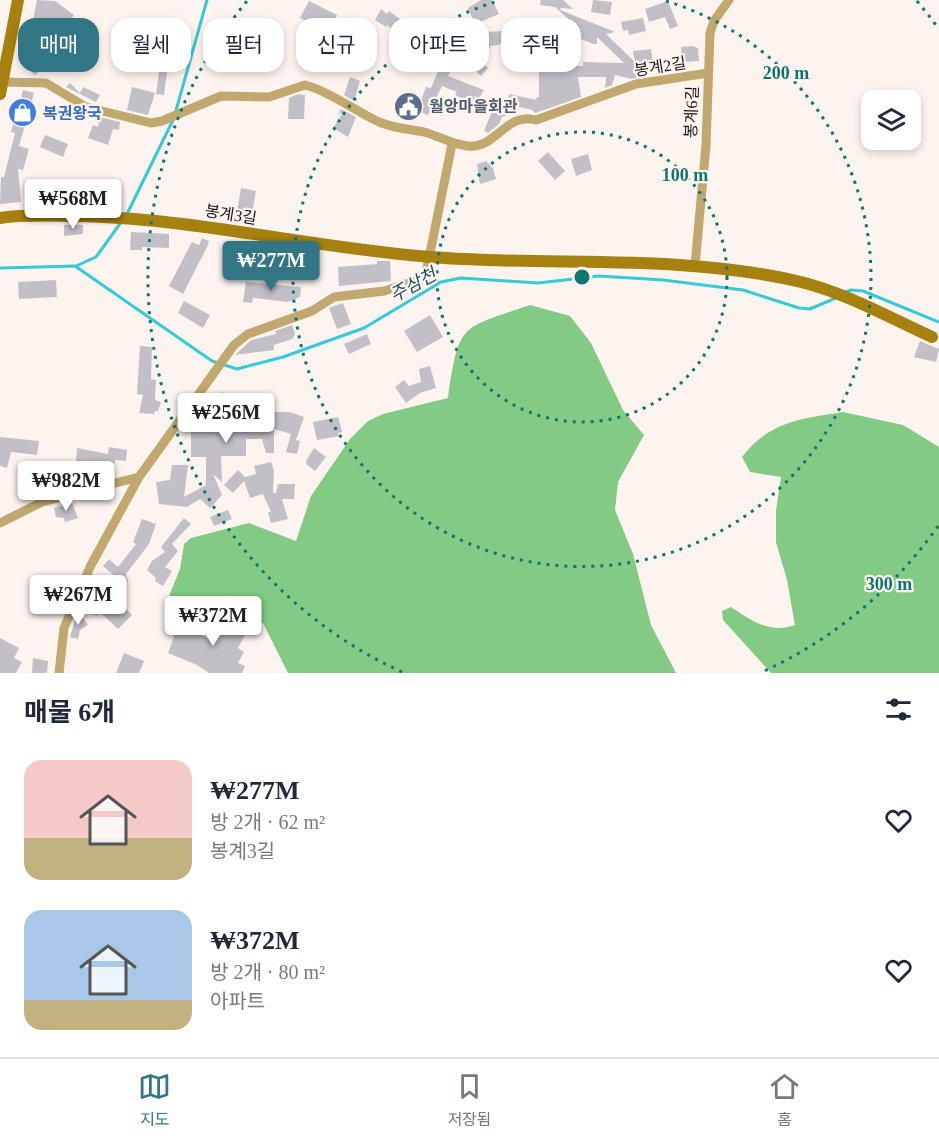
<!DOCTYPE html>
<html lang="ko">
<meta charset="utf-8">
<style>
:root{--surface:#fff;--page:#f6f6f7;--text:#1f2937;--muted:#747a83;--line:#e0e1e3;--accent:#327686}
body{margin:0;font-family:"Times New Roman","Noto Sans KR",serif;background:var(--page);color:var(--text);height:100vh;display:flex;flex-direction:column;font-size:22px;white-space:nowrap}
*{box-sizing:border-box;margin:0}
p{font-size:20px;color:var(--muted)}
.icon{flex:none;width:33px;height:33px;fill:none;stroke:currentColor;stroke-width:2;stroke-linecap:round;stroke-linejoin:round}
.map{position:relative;height:673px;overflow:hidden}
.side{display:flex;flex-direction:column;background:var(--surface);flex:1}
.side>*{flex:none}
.top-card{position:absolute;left:18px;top:18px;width:600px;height:54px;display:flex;gap:12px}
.buttons{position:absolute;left:861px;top:90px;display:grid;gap:12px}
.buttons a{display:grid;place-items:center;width:60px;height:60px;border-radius:12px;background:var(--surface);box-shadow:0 3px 9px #0003;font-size:30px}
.price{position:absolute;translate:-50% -51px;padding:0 14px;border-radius:6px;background:#fff;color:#222;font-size:20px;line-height:39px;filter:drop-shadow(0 2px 3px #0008)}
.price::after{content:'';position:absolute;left:50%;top:36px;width:18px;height:14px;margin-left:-9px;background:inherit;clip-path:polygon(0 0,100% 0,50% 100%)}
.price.selected{background:var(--accent);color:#fff}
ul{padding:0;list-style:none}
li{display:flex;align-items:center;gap:18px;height:150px;padding:0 24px}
li span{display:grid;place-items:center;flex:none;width:168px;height:120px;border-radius:18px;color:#555}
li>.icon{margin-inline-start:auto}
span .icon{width:72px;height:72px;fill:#fffc;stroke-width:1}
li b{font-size:26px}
h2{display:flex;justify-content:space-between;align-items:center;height:72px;padding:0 24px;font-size:26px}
.tag{padding:0 21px;border-radius:18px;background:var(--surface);box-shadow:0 3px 9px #0003;font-size:21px;line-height:54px}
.tag.selected{background:var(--accent);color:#fff}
.tab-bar{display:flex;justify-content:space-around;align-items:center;height:84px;border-top:2px solid var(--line);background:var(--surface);font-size:16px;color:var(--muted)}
.tab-bar a{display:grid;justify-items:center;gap:3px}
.tab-bar .selected{color:var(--accent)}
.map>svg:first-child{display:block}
</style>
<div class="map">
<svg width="939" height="673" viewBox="0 0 939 673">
<rect width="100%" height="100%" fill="#fdf4ef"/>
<path fill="#83ca84" d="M 530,305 L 570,316 L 591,343 L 623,410 L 644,435 L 618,482 L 615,510 L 633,554 L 651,625 L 676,673 L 288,673 L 263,623 L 250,622 L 227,595 L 211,616 L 201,619 L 171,605 L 169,596 L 180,569 L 184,544 L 191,538 L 249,523 L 296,541 L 311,496 L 350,439 L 368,421 L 383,414 L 448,398 C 459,322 460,329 530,305 Z
M 843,412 L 903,425 L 939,447 L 939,673 L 771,673 L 723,620 L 722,611 L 731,607 C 752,621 770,634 795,625 L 787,580 L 776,542 L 776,511 L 781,477 L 750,472 L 742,457 C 770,421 800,419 843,412 Z"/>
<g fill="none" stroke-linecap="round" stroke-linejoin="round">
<path stroke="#33cbd7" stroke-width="3" d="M 175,114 L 207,0
M 127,214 L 173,120
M 76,266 L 96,257 L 122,221
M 0,268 L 75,266 L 212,361 L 237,369 L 283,357 L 364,328 L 441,282 L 461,278 L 538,283 L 599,276 L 663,280 L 743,290 L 799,308 L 810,309 L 838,297
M 846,292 L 851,290 L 863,291 L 939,322"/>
</g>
<path fill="#c3bfc7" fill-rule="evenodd" d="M 37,0 L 55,1 L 74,15 L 66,26 L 54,17 L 43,69 L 35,75 L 28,69 L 27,51 Z
M 481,0 L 492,0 L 499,14 L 475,24 L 468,8 Z
M 541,0 L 563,0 L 573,9 L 561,8 L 560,10 L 615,32 L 606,34 L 635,62 L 633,51 L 651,49 L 653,63 L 645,64 L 647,76 L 631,79 L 615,75 L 612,85 L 605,88 L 606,77 L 578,77 L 581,97 L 535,113 L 532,110 L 511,105 L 508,102 L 509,94 L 537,100 L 535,98 L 539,97 L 539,51 L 548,51 L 548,34 L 538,33 L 539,26 L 577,27 L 555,7 L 540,5 ZM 575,37 L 594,44 L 597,44 L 597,37 L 624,63 L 583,62 L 583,66 L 571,66 L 566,53 L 578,51 Z
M 593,0 L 612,2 L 610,15 L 591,12 Z
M 309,1 L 337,15 L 329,32 L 300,18 Z
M 668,1 L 678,26 L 670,29 L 665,17 L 649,22 L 645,9 Z
M 381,9 L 387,14 L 389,11 L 404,22 L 399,26 L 432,20 L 433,30 L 419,33 L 410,47 L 419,50 L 415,62 L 406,59 L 405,64 L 395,64 L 404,39 L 387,25 L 386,27 L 375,20 Z
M 643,18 L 646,31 L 629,35 L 628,30 L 623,31 L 621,22 Z
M 502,31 L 502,43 L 498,45 L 490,46 L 490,48 L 468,48 L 488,68 L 481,76 L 458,54 L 448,76 L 484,90 L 479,98 L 475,96 L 473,102 L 467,101 L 455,95 L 457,92 L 442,86 L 428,115 L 416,111 L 414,117 L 396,111 L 401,95 L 421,101 L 426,87 L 431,88 L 449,45 L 442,40 L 447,32 L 456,32 L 473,42 L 473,33 Z
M 692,46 L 698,48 L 699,61 L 682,62 L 681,47 Z
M 160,64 L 168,65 L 164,95 L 156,94 Z
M 350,77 L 360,81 L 354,101 L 344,95 Z
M 70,83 L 80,93 L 83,87 L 100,95 L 96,102 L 66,87 Z
M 132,87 L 155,93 L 148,115 L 127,110 Z
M 23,90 L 34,93 L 19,146 L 29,149 L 23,170 L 18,169 L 21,202 L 0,204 L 1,177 L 4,177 L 15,133 L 11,132 Z
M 298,94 L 305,95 L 304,119 L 288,119 L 289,98 Z
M 495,104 L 508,107 L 511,114 L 502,117 L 499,124 L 488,133 L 484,131 Z
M 341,109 L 356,117 L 348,137 L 333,128 L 342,114 L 339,112 Z
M 100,117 L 120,122 L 119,130 L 113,129 L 108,145 L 88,138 L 93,125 L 98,127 Z
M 45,135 L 68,144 L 63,157 L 40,147 Z
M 548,152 L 565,171 L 555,180 L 538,161 Z
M 588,154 L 592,170 L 576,176 L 571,159 Z
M 486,161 L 493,168 L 496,179 L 480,184 L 477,164 Z
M 241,188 L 256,191 L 251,220 L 236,217 Z
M 64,225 L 83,225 L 83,234 L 64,236 Z
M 131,232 L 169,234 L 169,248 L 142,247 L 142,250 L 130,250 Z
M 202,238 L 209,241 L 207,247 L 183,294 L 169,286 L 192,242 L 199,245 Z
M 377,261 L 390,261 L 391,281 L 339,286 L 338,267 L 377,264 Z
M 56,280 L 57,297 L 19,299 L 18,282 Z
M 246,282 L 301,287 L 300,297 L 288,302 L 253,298 L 252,303 L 243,302 Z
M 184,301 L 210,315 L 203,328 L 178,313 Z
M 343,303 L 351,324 L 337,329 L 329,308 Z
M 430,315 L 443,337 L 417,352 L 404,331 Z
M 292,325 L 295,334 L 292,339 L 274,345 L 274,350 L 235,355 L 251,340 L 276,334 L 275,331 Z
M 367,334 L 371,344 L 349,354 L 344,344 Z
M 920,341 L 939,349 L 936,362 L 914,357 Z
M 140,346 L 152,347 L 151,379 L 156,380 L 155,400 L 161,402 L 158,411 L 155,411 L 154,414 L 139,413 L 143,395 L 137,394 Z
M 430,366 L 436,388 L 420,393 L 406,403 L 395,387 L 404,380 L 409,386 L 421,382 L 419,369 Z
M 222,392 L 235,398 L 258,396 L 259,412 L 289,412 L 304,417 L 296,440 L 300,441 L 297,454 L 286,452 L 291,434 L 274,429 L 274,453 L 266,453 L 262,439 L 246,439 L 246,456 L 221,456 L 222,482 L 213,474 L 222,495 L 210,508 L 200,499 L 187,507 L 159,504 L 156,482 L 170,480 L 172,465 L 188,465 L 184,497 L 206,485 L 206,457 L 191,457 L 191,430 L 184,430 L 184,426 L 188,421 L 206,420 L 213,411 L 206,406 L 215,395 L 219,398 Z
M 338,417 L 342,432 L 338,433 L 339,436 L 317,440 L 313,422 Z
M 0,437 L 39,441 L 37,455 L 11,452 L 7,468 L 0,466 Z
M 109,447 L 127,450 L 126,461 L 115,460 L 113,477 L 99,476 L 99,480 L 85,478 L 85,462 L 76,461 L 77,448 L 108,454 Z
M 314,448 L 326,457 L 315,471 L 307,465 L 306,461 Z
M 271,462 L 274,470 L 273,493 L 276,493 L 278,484 L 295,484 L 294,499 L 282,499 L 288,519 L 271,523 L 268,512 L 271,512 L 263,494 L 250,498 L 244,481 L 233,493 L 224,485 L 238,470 L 245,477 L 256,474 L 254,466 Z
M 72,503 L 78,518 L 65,522 L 64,518 L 56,517 L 54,508 Z
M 228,510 L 232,519 L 214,526 L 210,517 Z
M 184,518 L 191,524 L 172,544 L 178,551 L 165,567 L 172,571 L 163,586 L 155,581 L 156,578 L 147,570 L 152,561 L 165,552 L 161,547 Z
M 142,519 L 156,524 L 149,544 L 126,574 L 128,582 L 107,589 L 132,615 L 118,629 L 99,611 L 97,616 L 80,608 L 88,589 L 102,595 L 98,580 L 116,577 L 103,566 L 109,559 L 118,567 L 136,544 L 133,542 Z
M 78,611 L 88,625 L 80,630 L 78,639 L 70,637 Z
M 228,612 L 238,616 L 248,629 L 238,648 L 244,652 L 238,663 L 245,666 L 242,673 L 209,673 L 197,665 L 168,653 L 178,626 L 212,640 L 214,636 L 216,637 Z
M 0,638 L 19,648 L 14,658 L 22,662 L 16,673 L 0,673 Z
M 124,653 L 144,661 L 139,673 L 116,673 Z
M 33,658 L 48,661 L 47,673 L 32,673 Z"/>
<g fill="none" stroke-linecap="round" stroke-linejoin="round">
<path stroke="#c1a86e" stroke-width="9" d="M 2,82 L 46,83 L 86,107 L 151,123 L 162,121 L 221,96 L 269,97 L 305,85 C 331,92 355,111 379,122 C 393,128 409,129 424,132 C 439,136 451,144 467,146 C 496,150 506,111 536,120 L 636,84 L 708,73
M 695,266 L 706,145 L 710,33 L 714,21 L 729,0
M 0,523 L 42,502 L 139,477
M 59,673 L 64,628 L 90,567 L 139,477 L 234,345 L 248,334 L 312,311 L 334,297 L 384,291 L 425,278 L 452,144"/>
<path stroke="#a6810f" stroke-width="12" d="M 0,94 L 18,0
M 0,218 C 27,214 54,216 81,216 C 199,219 313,248 431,257 C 554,267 679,253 801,282 C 846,293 890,318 932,337"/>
</g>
<g fill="none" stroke="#0f766e" stroke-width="3" stroke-dasharray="3 6">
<circle cx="582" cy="277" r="145"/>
<path d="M666 1A289 289 0 1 1 498 1"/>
<path d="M938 526A434 434 0 0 1 762 672M402 672A434 434 0 0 1 247 1M917 1A434 434 0 0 1 938 28"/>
</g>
<defs>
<symbol id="civic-disc" viewBox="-11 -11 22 22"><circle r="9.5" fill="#5c6f8a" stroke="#fdf4ef"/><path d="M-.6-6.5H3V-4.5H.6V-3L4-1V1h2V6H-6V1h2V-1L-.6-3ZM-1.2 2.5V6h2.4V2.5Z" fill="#fff"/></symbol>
<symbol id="shop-disc" viewBox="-11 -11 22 22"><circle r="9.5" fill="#3f7fe0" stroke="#fdf4ef"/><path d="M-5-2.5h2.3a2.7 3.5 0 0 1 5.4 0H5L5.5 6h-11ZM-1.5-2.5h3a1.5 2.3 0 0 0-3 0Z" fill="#fff"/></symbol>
</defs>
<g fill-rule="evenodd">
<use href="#civic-disc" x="392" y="90" width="33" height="33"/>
<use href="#shop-disc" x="6" y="96" width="33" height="33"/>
</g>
<g text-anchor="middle" stroke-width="4.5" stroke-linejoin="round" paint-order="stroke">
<g font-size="16" fill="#1a1615" stroke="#fdf4ef">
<text transform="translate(660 66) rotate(-9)" y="6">봉계2길</text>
<text transform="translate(691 112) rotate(-88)" y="6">봉계6길</text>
<text transform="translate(231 214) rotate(9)" y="6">봉계3길</text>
</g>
<g font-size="16" font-weight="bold" fill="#4e5e75" stroke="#fdf4ef" text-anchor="start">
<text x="429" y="112">월앙마을회관</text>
</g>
<g font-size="16" font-weight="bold" fill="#366cbe" stroke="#fdf4ef" text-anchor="start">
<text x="43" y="119">복권왕국</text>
</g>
<g font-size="18" font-style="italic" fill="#155357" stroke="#fdf4ef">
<text transform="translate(413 285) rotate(-29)" y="6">주삼천</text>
</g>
</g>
<circle cx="582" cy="277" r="9" fill="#0f766e" stroke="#fdf4ef" stroke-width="3"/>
<g font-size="18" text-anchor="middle" font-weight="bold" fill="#0f766e" stroke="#fdf4ef" stroke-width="4.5" stroke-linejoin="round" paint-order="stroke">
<text x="786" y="79">200 m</text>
<text x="685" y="181">100 m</text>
<text x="889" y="590">300 m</text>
</g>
</svg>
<div class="buttons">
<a><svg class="icon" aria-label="layers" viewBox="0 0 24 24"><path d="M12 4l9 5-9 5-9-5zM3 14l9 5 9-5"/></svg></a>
</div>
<b class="price" style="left:73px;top:230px">₩568M</b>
<b class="price selected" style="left:271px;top:292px">₩277M</b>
<b class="price" style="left:226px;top:444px">₩256M</b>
<b class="price" style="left:66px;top:512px">₩982M</b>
<b class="price" style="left:78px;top:626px">₩267M</b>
<b class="price" style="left:213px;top:647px">₩372M</b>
<div class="top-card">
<a class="tag selected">매매</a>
<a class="tag">월세</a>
<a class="tag">필터</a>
<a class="tag">신규</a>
<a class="tag">아파트</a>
<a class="tag">주택</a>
</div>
</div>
<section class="side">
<h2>매물 6개<svg class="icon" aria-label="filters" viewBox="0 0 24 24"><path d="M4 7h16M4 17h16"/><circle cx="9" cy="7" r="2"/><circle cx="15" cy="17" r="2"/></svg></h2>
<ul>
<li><span style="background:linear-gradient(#f6c9c9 65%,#c2b280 0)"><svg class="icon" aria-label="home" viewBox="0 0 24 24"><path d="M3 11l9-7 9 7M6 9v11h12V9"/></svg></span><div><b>₩277M</b><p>방 2개 · 62 m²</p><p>봉계3길</p></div><svg class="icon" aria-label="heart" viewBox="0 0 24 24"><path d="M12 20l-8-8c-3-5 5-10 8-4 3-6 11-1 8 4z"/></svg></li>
<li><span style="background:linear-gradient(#a9c7e8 75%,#c2b280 0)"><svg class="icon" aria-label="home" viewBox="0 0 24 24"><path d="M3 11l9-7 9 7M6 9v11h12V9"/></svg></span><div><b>₩372M</b><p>방 2개 · 80 m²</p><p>아파트</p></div><svg class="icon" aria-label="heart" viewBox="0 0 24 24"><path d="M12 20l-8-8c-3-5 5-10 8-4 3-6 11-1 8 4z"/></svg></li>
</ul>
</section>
<nav class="tab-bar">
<a class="selected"><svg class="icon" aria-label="map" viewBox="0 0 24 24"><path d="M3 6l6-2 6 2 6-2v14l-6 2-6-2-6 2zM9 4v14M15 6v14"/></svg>지도</a>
<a><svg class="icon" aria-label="saved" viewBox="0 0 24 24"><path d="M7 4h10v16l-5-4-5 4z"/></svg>저장됨</a>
<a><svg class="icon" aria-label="home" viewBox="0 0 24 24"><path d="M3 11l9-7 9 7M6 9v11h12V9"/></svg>홈</a>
</nav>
